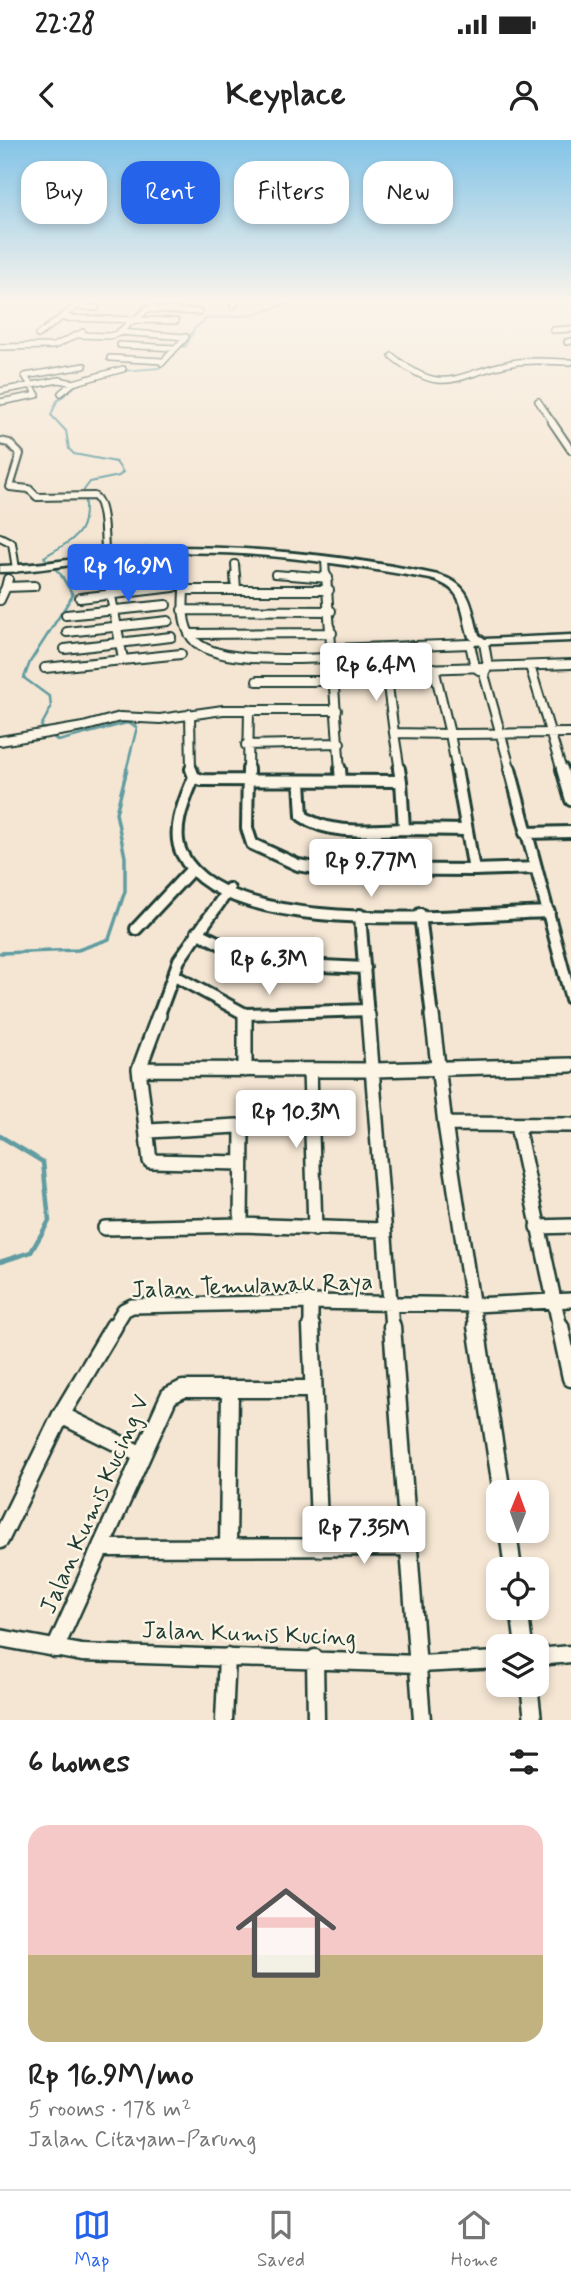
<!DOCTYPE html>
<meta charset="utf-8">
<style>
:root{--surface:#fff;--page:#f2f2f2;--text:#222;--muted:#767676;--line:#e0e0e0;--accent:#2563eb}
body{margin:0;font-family:Mynerve,sans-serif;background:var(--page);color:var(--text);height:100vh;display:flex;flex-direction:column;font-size:26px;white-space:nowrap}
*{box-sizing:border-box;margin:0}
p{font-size:23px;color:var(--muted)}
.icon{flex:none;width:38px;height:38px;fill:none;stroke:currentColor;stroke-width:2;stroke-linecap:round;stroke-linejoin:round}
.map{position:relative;height:1580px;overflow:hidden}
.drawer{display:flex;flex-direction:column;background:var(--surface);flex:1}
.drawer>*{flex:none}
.hud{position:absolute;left:21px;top:21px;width:530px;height:63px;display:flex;gap:14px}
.needle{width:46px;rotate:1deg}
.tools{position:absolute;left:486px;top:1340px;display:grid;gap:14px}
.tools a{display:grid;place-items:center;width:63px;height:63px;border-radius:14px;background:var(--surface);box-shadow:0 4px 10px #0003;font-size:35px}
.price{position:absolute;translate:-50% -60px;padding:0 16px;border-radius:7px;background:#fff;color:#222;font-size:23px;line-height:46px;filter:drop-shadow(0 2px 4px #0008)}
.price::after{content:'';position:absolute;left:50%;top:42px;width:21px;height:16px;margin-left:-10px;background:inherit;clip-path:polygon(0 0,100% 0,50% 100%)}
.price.on{background:var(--accent);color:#fff}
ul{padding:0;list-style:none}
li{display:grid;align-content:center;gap:14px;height:371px;padding:0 28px}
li+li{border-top:2px solid var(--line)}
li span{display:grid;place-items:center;height:217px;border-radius:21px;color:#555}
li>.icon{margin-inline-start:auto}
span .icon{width:126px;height:126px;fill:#fffc;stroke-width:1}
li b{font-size:30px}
h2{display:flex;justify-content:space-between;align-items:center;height:84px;padding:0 28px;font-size:30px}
.tag{padding:0 24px;border-radius:21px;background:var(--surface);box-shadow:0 4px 10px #0003;font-size:24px;line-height:63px}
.tag.on{background:var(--accent);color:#fff}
.status{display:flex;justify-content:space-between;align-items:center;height:49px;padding:0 35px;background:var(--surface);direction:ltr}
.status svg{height:19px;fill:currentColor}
header{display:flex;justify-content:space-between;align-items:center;height:91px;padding:0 28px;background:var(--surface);font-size:32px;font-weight:700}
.menu{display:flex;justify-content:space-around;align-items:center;height:98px;border-top:2px solid var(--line);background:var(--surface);font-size:19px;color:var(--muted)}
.menu a{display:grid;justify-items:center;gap:4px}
.menu .on{color:var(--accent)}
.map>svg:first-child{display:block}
</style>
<div class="status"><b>22:28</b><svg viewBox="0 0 49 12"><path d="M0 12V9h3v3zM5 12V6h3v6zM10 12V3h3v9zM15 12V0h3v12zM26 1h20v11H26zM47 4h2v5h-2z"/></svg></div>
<header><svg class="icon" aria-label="back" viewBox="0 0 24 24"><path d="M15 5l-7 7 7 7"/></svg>Keyplace<svg class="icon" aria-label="person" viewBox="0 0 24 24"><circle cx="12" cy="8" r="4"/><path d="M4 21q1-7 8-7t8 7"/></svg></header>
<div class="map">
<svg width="571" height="1580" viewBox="0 0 571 1580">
<rect width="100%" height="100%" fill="#f5e6d3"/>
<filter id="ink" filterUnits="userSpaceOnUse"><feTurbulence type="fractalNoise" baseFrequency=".0143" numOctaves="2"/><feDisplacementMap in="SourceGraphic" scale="14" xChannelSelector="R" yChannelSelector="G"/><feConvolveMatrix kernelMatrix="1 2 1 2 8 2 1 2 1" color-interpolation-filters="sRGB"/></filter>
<g filter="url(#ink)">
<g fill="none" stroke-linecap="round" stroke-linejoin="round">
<path stroke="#619ca1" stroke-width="2" d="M 177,208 L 186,206 L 194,189 L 206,179 L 252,175 L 296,161
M 123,231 L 159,228 L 163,224
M 63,437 L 44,417 C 79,396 89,394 84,350 L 90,342 L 119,336 L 123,332 L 116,322 L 74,314 L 69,309 L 66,291 L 51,275 L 57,261 L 79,243"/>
<path stroke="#619ca1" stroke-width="2.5" d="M 61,435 L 73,455 L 30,522 L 24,538 L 50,557 L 51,568 L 41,586 L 58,601 L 127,583 L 137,587 L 126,631"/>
<path stroke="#619ca1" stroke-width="3.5" d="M 0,813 L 78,810 L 109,799 L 125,751 L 125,717 L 116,673 L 127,629"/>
<path stroke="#619ca1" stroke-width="4.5" d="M 0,996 L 43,1022 L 49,1081 L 31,1112 L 0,1122"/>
<defs>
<path id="minor-far5" d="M 158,161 L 119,192 L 186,197 L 162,223
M 76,166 L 96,168
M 233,166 L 237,161
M 146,169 L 199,172
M 62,178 L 176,181
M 553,190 L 571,189
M 38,195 L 83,161
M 79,195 L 109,196 L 120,193
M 567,202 L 571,201
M 120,205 L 175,208
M 0,207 L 54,206 L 83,192
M 392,216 C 445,260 456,233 512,223 C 531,219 551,222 571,222
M 110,218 L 163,221
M 0,251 L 59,240 L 73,243 L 123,229
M 61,253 L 73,243
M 538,261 L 553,283
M 0,262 L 37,255 L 25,236 L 84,226"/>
<path id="minor-far4" d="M 552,282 L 571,310
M 0,301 L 9,303 L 20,314 L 10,347 L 29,349 L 37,357 L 94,356 C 108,364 103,419 107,437
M 0,397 L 12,403 L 16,429
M 325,420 L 326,437
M 235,424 L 236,437
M 275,434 L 315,437
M 136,437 L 178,433"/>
<path id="minor-far3" d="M 107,435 L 123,519
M 235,435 L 236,449
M 291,435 L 328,438
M 326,435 L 340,631
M 8,439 L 6,447 L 34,446
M 84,442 L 155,435
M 329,450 L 188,450 L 184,451 C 183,467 182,485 192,498 C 213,526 301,518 334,518
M 80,458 L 174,447
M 0,460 L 6,447
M 182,470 L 331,471
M 66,475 L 166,465
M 67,492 L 168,481
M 189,494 L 332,493
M 484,503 L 488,526 L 484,534 L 511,631
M 65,509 L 171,497
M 333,509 L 470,504 L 475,527 L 479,530
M 530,526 L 562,631
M 45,528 L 181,514
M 434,528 L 450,594 L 571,593
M 386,530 L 394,593
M 335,532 L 571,524
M 257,541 L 335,541
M 190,574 L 191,631
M 0,601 L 83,587 L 120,577 L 160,579 L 223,570 L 337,570
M 246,605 L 340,603
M 248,631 L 249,569
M 400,631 L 394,593 L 450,594 L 457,631"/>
<path id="minor-far2" d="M 191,629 L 194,637 L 202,640 L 401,641 L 399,629
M 248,629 L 247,688 L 252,704 L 298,725 L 321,729 L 474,730
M 340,629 L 341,641
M 456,629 L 474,730 L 536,728
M 510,629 L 571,859
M 562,629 L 571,660
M 194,637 C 185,659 170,690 182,714 C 225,801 467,774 549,772
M 300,641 L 302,676 C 330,696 372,690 404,689 L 401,641
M 404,689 L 467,690
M 525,693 L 571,692
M 420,774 L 432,877
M 360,775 L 368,877
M 136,789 L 192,729
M 197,792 L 259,823 L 365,828
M 173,835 L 245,874 L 368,870
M 245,874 L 245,877
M 158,877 L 179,820 L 229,749"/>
<path id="minor-far1" d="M 159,875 L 139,929 L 150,1021 L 241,1023
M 245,875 L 245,930
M 368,875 L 392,1188
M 432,875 L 445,984 L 476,1188
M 139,929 L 374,930 L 571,925
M 310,930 L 315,1089
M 445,984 L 571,985
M 517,986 L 560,1188
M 149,991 L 237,986 L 242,989 L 241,1085
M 537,1087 L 571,1086
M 105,1088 L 241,1085 L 383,1090
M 311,1162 L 311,1188
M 113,1188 L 124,1170 L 132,1166 L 311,1162 L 475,1165 L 571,1160"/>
<path id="minor" d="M 311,1186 L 320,1408
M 392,1186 L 422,1580
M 476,1186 L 502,1353
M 560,1186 L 571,1238
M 61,1275 L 142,1315
M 508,1391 L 513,1430
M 0,1400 L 61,1275 L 114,1186
M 228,1407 L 230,1250
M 103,1408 L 407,1407
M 519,1468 L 524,1507
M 0,1498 L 82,1513 L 419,1524 L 499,1520
M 55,1509 L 169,1256 L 183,1249 L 312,1249
M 537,1517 L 571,1514
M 315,1518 L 316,1580
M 529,1545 L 533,1580
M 224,1580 L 227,1517"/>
<path id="tertiary" d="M 170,407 C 259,407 351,416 438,435 C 473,445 470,466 479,495 L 485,499 L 571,495 L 571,501 L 471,505 L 470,503 L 473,501 L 469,497 C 460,468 465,448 430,439 C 344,424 258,410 170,413 C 113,415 57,431 0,432 L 0,426 C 57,425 113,411 170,407 Z"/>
</defs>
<use href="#minor-far5" stroke="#1f3d34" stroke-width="8"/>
<use href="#minor-far4" stroke="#1f3d34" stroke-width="10"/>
<use href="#minor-far3" stroke="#1f3d34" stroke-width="12"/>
<use href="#minor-far2" stroke="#1f3d34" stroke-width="16"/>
<use href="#minor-far1" stroke="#1f3d34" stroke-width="18"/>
<use href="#minor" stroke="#1f3d34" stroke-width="21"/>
<use href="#tertiary" stroke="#1f3d34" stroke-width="5"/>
<use href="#minor-far5" stroke="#fcf5e5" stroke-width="5"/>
<use href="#minor-far4" stroke="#fcf5e5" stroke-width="6"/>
<use href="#minor-far3" stroke="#fcf5e5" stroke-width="8"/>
<use href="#minor-far2" stroke="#fcf5e5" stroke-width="10"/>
<use href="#minor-far1" stroke="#fcf5e5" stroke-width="13"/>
<use href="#minor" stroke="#fcf5e5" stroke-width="16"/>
<use href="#tertiary" fill="#fcf5e5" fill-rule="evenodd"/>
</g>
</g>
<linearGradient id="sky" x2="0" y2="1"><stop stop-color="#83c4e8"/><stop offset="0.42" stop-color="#faf4eb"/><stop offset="1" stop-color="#faf4eb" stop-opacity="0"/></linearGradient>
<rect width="571" height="382" fill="url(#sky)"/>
<g text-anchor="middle" stroke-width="5" stroke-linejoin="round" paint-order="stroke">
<g font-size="24" fill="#1f3d34" stroke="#fcf5e5">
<text transform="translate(252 1145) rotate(-2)" y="8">Jalan Temulawak Raya</text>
<text transform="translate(94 1364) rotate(-66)" y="8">Jalan Kumis Kucing V</text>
<text transform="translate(249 1493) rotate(2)" y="8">Jalan Kumis Kucing</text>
</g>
</g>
</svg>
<div class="tools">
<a><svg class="needle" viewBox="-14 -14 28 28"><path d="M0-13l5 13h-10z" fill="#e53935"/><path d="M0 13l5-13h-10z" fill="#767676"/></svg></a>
<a><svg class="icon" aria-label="locate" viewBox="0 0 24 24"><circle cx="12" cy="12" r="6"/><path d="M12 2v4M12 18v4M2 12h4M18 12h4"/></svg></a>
<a><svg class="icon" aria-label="layers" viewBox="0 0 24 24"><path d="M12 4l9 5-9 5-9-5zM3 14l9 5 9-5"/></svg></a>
</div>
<b class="price on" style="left:128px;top:464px">Rp 16.9M</b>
<b class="price" style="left:376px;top:563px">Rp 6.4M</b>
<b class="price" style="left:371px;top:759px">Rp 9.77M</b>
<b class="price" style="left:269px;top:857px">Rp 6.3M</b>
<b class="price" style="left:296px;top:1010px">Rp 10.3M</b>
<b class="price" style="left:364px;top:1426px">Rp 7.35M</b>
<div class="hud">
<a class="tag">Buy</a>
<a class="tag on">Rent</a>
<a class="tag">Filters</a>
<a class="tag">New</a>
</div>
</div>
<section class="drawer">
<h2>6 homes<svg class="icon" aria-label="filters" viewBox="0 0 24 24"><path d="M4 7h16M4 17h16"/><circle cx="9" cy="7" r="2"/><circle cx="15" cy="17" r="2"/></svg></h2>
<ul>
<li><span style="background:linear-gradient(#f6c9c9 60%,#c2b280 0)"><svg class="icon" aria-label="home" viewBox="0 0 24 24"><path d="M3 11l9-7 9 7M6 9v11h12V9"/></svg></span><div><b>Rp 16.9M/mo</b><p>5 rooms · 178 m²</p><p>Jalan Citayam-Parung</p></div></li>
</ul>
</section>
<nav class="menu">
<a class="on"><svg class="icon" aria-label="map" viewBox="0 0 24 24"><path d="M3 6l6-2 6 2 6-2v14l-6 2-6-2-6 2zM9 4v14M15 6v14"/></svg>Map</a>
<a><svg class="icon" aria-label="saved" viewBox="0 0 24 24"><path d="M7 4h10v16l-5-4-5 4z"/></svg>Saved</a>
<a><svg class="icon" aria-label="home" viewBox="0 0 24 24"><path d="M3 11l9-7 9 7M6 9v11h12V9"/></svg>Home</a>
</nav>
